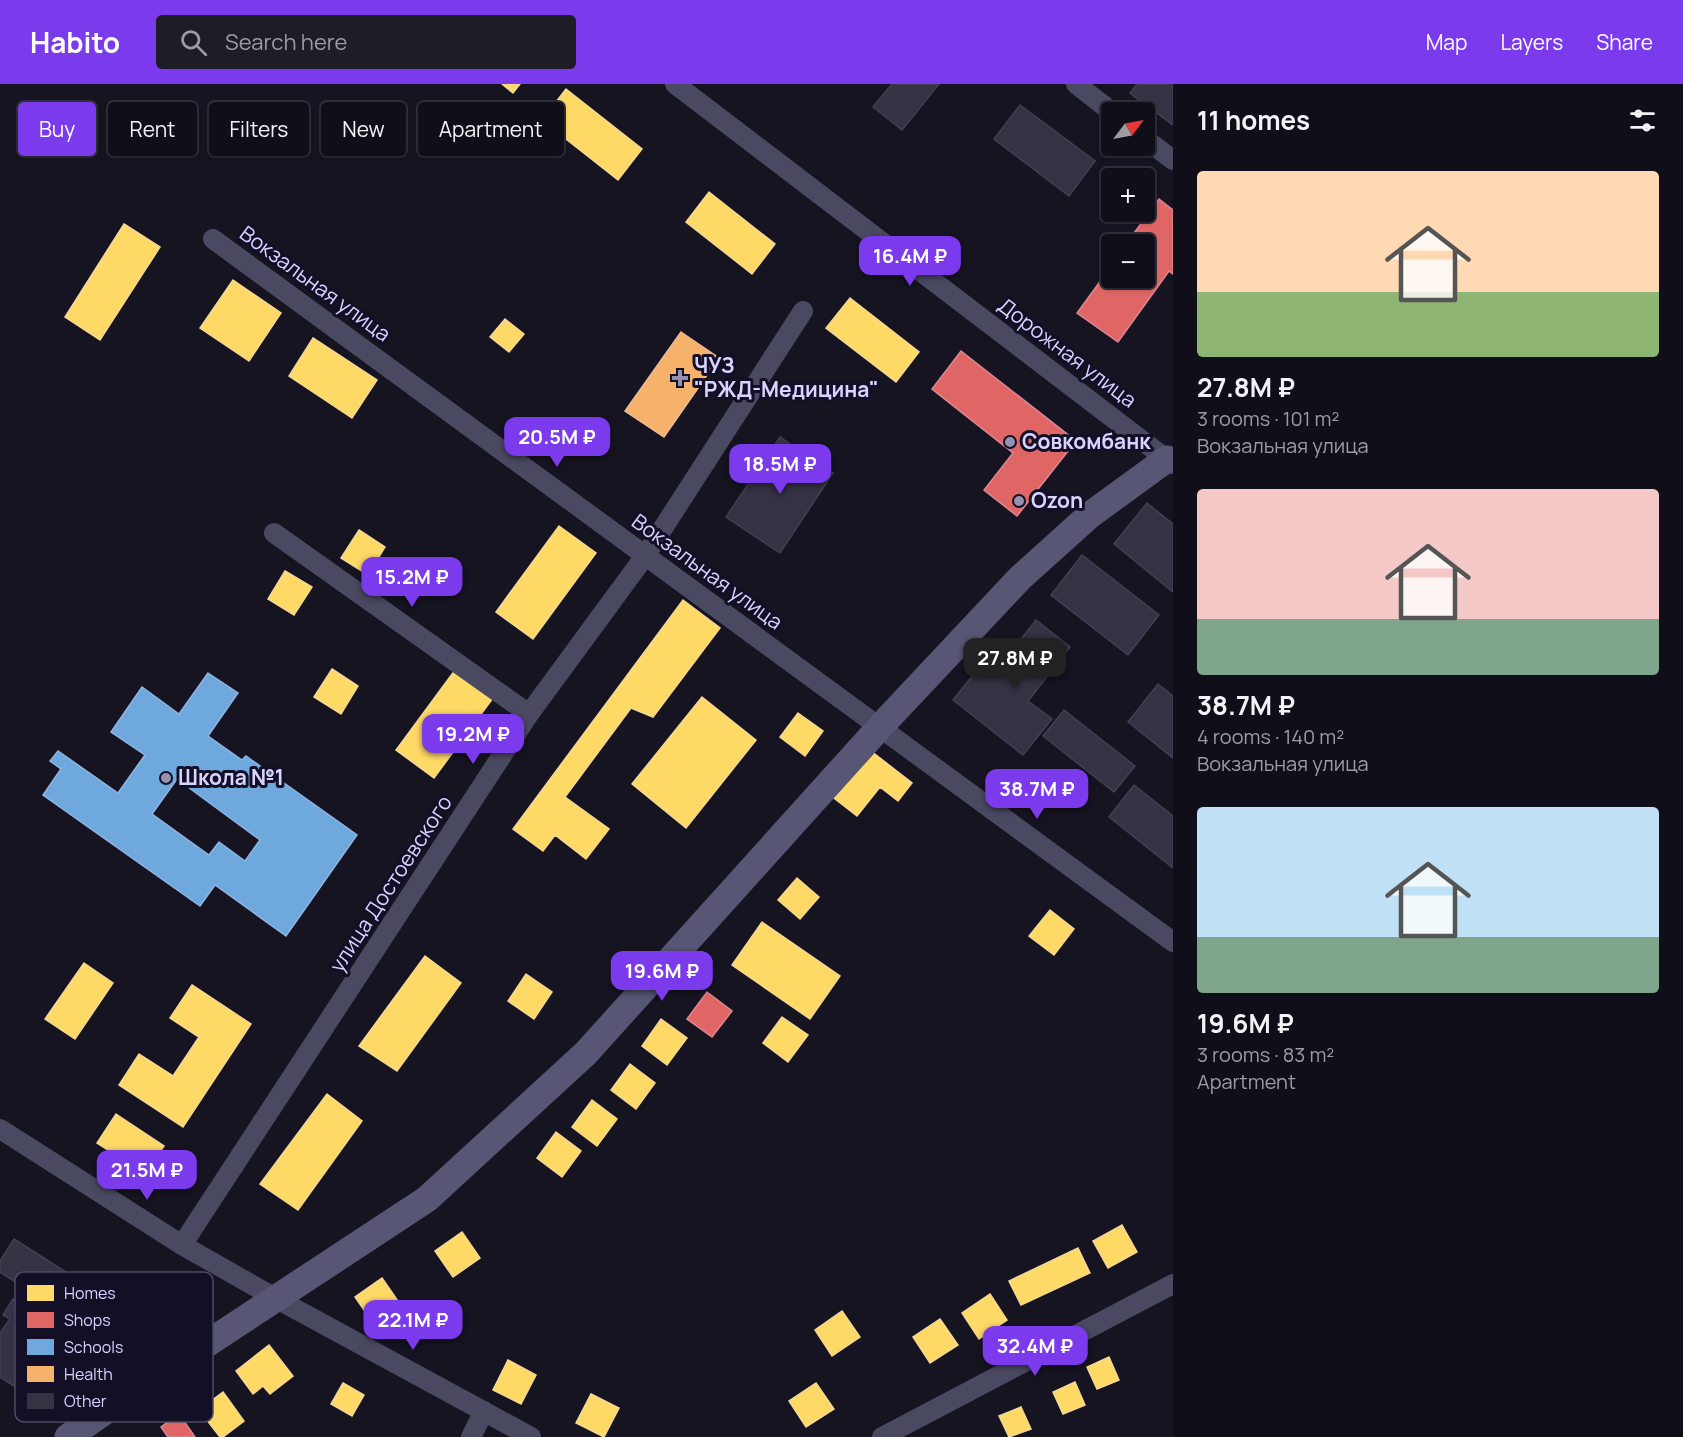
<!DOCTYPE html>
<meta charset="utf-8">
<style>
:root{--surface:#100f19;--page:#1e1d26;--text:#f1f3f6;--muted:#9c9ca2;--line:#302f38;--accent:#7c3aed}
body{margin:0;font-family:Manrope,sans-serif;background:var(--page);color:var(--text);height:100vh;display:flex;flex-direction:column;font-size:22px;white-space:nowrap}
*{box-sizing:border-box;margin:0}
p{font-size:20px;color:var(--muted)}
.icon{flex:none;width:33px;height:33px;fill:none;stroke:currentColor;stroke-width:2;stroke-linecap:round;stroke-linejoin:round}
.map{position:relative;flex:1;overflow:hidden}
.panel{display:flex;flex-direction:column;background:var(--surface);width:510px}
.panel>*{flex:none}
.hud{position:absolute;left:18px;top:18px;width:570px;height:54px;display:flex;gap:12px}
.needle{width:39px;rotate:58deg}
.controls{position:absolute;left:1101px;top:18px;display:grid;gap:12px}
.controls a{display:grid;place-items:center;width:54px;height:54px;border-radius:6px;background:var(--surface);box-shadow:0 2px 4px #0004,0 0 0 2px var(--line);font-size:30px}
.price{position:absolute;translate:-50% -51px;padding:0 14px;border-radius:12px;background:var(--accent);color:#fff;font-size:20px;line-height:39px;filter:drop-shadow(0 2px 3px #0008)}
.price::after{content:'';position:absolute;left:50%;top:36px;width:18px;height:14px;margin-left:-9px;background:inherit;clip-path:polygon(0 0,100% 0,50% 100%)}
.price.active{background:#222;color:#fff}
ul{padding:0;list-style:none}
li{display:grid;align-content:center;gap:12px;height:318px;padding:0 24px}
li span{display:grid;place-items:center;height:186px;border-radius:6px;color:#555}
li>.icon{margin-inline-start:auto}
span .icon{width:108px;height:108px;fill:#fffc;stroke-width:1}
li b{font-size:26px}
h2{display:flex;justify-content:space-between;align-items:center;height:72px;padding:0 24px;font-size:26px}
.chip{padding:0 21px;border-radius:6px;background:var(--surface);box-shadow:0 2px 4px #0004,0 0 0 2px var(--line);font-size:21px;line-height:54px}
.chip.active{background:var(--accent);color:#fff}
header{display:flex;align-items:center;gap:36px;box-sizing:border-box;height:84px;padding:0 30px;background:var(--accent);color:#fff}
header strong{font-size:28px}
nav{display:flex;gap:33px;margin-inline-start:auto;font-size:21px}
.search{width:420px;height:54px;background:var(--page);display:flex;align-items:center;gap:15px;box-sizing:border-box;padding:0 21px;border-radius:6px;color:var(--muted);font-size:22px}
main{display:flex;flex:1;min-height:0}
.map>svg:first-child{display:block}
</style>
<header>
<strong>Habito</strong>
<div class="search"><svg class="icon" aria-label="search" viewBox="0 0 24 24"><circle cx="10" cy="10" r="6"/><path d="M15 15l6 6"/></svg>Search here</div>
<nav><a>Map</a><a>Layers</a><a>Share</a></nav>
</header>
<main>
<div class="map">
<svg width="1173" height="1353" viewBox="0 0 1173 1353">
<rect width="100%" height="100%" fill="#161421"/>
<path fill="#ffd966" stroke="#f4d894" stroke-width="1.5" d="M 502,0 L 520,0 L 513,9 Z
M 566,5 L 642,65 L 618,96 L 542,36 Z
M 709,108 L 775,160 L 752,190 L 686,138 Z
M 124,140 L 160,163 L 100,256 L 65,233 Z
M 233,196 L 281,229 L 249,277 L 200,244 Z
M 850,214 L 919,268 L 896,298 L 826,244 Z
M 505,235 L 524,250 L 509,268 L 490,253 Z
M 313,254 L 377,296 L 352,334 L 289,292 Z
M 559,442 L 596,469 L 533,555 L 496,528 Z
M 359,446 L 385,463 L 368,491 L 341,474 Z
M 285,487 L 312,503 L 294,531 L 268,515 Z
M 683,516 L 720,544 L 653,633 L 631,624 L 565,713 L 609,745 L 586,775 L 555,751 L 543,767 L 513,745 Z
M 458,582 L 496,610 L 434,694 L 396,666 Z
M 332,585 L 358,602 L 341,630 L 314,613 Z
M 702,613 L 756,656 L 686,744 L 632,700 Z
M 798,629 L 823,647 L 805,672 L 780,653 Z
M 871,667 L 912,699 L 898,717 L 880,703 L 857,732 L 834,714 Z
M 797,794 L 819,813 L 800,835 L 778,816 Z
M 1050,826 L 1074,845 L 1054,871 L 1029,852 Z
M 762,838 L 840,892 L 810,935 L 732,881 Z
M 425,872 L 461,899 L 397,987 L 359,962 Z
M 84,879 L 113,899 L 75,955 L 45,935 Z
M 526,890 L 552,908 L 534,935 L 508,917 Z
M 192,901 L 251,940 L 183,1043 L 119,1001 L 139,970 L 173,992 L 199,953 L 170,934 Z
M 782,933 L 808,951 L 788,978 L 763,959 Z
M 661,935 L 687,954 L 667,981 L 642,962 Z
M 630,980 L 655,999 L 636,1025 L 611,1006 Z
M 327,1010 L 362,1037 L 298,1126 L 260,1100 Z
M 592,1016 L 617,1035 L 597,1062 L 572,1043 Z
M 116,1030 L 164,1062 L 145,1090 L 97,1059 Z
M 556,1048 L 581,1067 L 562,1093 L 537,1074 Z
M 1122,1141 L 1137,1168 L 1108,1184 L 1093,1157 Z
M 462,1148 L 480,1174 L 453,1193 L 435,1167 Z
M 1078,1164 L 1090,1189 L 1021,1221 L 1009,1197 Z
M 382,1194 L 400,1220 L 373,1239 L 355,1213 Z
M 990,1210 L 1007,1236 L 979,1255 L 962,1229 Z
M 842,1227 L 860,1253 L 832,1272 L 815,1246 Z
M 940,1235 L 958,1261 L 930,1279 L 913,1253 Z
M 269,1261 L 293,1292 L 270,1310 L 263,1302 L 253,1310 L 236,1287 Z
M 1109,1273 L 1119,1296 L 1097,1305 L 1087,1283 Z
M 508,1276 L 536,1291 L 521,1320 L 493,1306 Z
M 1075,1298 L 1085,1321 L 1063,1330 L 1053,1308 Z
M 343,1299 L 364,1311 L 352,1332 L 331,1320 Z
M 816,1299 L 834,1325 L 806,1343 L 789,1317 Z
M 223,1308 L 244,1337 L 223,1353 L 220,1353 L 199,1326 Z
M 591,1310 L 619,1324 L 604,1353 L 576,1339 Z
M 1021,1323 L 1031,1345 L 1009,1353 L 999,1332 Z"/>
<path fill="#e06666" stroke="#de8794" stroke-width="1.5" d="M 1159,115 L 1173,126 L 1173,190 L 1169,187 L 1118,258 L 1077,229 L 1112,181 L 1112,194 L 1144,194 L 1144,160 L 1126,160 Z
M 961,267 L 1076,357 L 1017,432 L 984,406 L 1013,369 L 932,305 Z
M 707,908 L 732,927 L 712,953 L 687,935 Z
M 179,1330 L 195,1353 L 168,1353 L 161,1343 Z"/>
<path fill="#6fa8dc" stroke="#8fb5e6" stroke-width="1.5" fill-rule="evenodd" d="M 208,589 L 238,609 L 208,652 L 242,676 L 246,672 L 357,751 L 286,852 L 215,801 L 200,822 L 43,711 L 61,685 L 50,677 L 58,667 L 118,709 L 145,671 L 111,648 L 142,603 L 179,630 ZM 177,695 L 260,756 L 245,777 L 219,758 L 209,771 L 152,730 Z"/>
<path fill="#f6b26b" stroke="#edbc97" stroke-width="1.5" d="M 681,248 L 719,274 L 664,353 L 625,327 Z"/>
<path fill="#343243" stroke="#433f54" stroke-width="1.5" d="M 892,0 L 939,0 L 902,46 L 873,23 Z
M 1137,0 L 1173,0 L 1173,41 L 1130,9 Z
M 1020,21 L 1095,77 L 1069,112 L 994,55 Z
M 780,353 L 833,389 L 780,469 L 726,433 Z
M 1147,419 L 1173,440 L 1173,508 L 1114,460 Z
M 1082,471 L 1159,531 L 1128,571 L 1051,511 Z
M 1036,536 L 1070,563 L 1028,617 L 1052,635 L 1023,671 L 953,616 L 981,581 L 993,591 Z
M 1158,600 L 1173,612 L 1173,674 L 1128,638 Z
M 1064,626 L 1135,682 L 1114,708 L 1043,652 Z
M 1134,701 L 1173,732 L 1173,784 L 1109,733 Z
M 14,1155 L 80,1197 L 14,1302 L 0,1293 L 0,1249 L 10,1235 L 3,1231 L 13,1215 L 20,1219 L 28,1206 L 0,1188 L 0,1177 Z"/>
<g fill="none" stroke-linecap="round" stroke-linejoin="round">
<path stroke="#4a4962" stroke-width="20" d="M 675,0 L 1173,380
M 1076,0 L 1112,28
M 1144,54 L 1173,76
M 213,155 L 1173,858
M 274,449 L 529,630
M 0,1045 L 182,1161 L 277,1215 L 531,1353
M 182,1161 L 529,630 L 645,472 L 803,227
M 471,1353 L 484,1327
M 882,1353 L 1173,1200"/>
<path stroke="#575674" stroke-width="27" d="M 68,1353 L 117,1319 L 427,1115 L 586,969 L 879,644 L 1020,494 L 1090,431 L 1167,375"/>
</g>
<g fill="#9591b1" stroke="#130f26" stroke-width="2">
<path d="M677 285h6v6h6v6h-6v6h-6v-6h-6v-6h6z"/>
<circle cx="1010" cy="358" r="6"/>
<circle cx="1019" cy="417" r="6"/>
<circle cx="166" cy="694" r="6"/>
</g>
<g text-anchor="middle" stroke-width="6" stroke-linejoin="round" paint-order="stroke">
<g font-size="21" fill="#d9d4ff" stroke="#130f26">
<text transform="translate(315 200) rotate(36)" y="7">Вокзальная улица</text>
<text transform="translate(1067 269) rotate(37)" y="7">Дорожная улица</text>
<text transform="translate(707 488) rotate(36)" y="7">Вокзальная улица</text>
<text transform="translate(391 800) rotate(-57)" y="7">улица Достоевского</text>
</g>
<g font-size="21" font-weight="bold" fill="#d9d4ff" stroke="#130f26" text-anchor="start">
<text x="694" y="289">ЧУЗ<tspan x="694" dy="24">"РЖД-Медицина"</tspan></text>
<text x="1022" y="365">Совкомбанк</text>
<text x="1031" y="424">Ozon</text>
<text x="178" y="701">Школа №1</text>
</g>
</g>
<rect x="15" y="1188" width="198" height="150" rx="9" fill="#130f26" stroke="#4e4a67" stroke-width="1.5"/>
<rect x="27" y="1201" width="27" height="16" fill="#ffd966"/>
<rect x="27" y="1228" width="27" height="16" fill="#e06666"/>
<rect x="27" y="1255" width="27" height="16" fill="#6fa8dc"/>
<rect x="27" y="1282" width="27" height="16" fill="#f6b26b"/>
<rect x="27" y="1309" width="27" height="16" fill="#343243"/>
<g font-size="16" fill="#d9d4ff">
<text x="64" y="1215">Homes</text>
<text x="64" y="1242">Shops</text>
<text x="64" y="1269">Schools</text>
<text x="64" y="1296">Health</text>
<text x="64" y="1323">Other</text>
</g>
</svg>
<div class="controls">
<a><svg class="needle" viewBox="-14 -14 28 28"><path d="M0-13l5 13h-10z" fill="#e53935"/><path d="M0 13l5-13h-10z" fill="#9c9ca2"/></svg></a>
<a>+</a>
<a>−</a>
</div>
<b class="price" style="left:910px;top:203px">16.4M ₽</b>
<b class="price" style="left:557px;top:384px">20.5M ₽</b>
<b class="price" style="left:780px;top:411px">18.5M ₽</b>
<b class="price" style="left:412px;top:524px">15.2M ₽</b>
<b class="price active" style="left:1015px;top:605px">27.8M ₽</b>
<b class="price" style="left:473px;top:681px">19.2M ₽</b>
<b class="price" style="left:1037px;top:736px">38.7M ₽</b>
<b class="price" style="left:662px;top:918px">19.6M ₽</b>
<b class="price" style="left:147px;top:1117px">21.5M ₽</b>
<b class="price" style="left:413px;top:1267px">22.1M ₽</b>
<b class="price" style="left:1035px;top:1293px">32.4M ₽</b>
<div class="hud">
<a class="chip active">Buy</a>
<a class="chip">Rent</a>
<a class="chip">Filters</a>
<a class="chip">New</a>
<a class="chip">Apartment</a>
</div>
</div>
<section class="panel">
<h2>11 homes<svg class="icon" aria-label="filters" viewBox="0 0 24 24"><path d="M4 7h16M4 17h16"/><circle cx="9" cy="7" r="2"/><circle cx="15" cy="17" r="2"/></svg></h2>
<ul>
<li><span style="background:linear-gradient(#ffd9b3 65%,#8fb573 0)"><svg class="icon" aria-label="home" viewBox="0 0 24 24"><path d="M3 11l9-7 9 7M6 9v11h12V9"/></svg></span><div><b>27.8M ₽</b><p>3 rooms · 101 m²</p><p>Вокзальная улица</p></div></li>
<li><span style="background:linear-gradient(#f6c9c9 70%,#7fa58c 0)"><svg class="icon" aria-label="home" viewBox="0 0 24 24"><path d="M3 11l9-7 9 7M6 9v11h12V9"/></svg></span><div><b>38.7M ₽</b><p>4 rooms · 140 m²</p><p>Вокзальная улица</p></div></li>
<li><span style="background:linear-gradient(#bfe0f5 70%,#7fa58c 0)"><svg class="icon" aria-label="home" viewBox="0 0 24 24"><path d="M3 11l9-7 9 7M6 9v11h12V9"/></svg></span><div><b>19.6M ₽</b><p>3 rooms · 83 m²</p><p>Apartment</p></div></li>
</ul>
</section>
</main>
